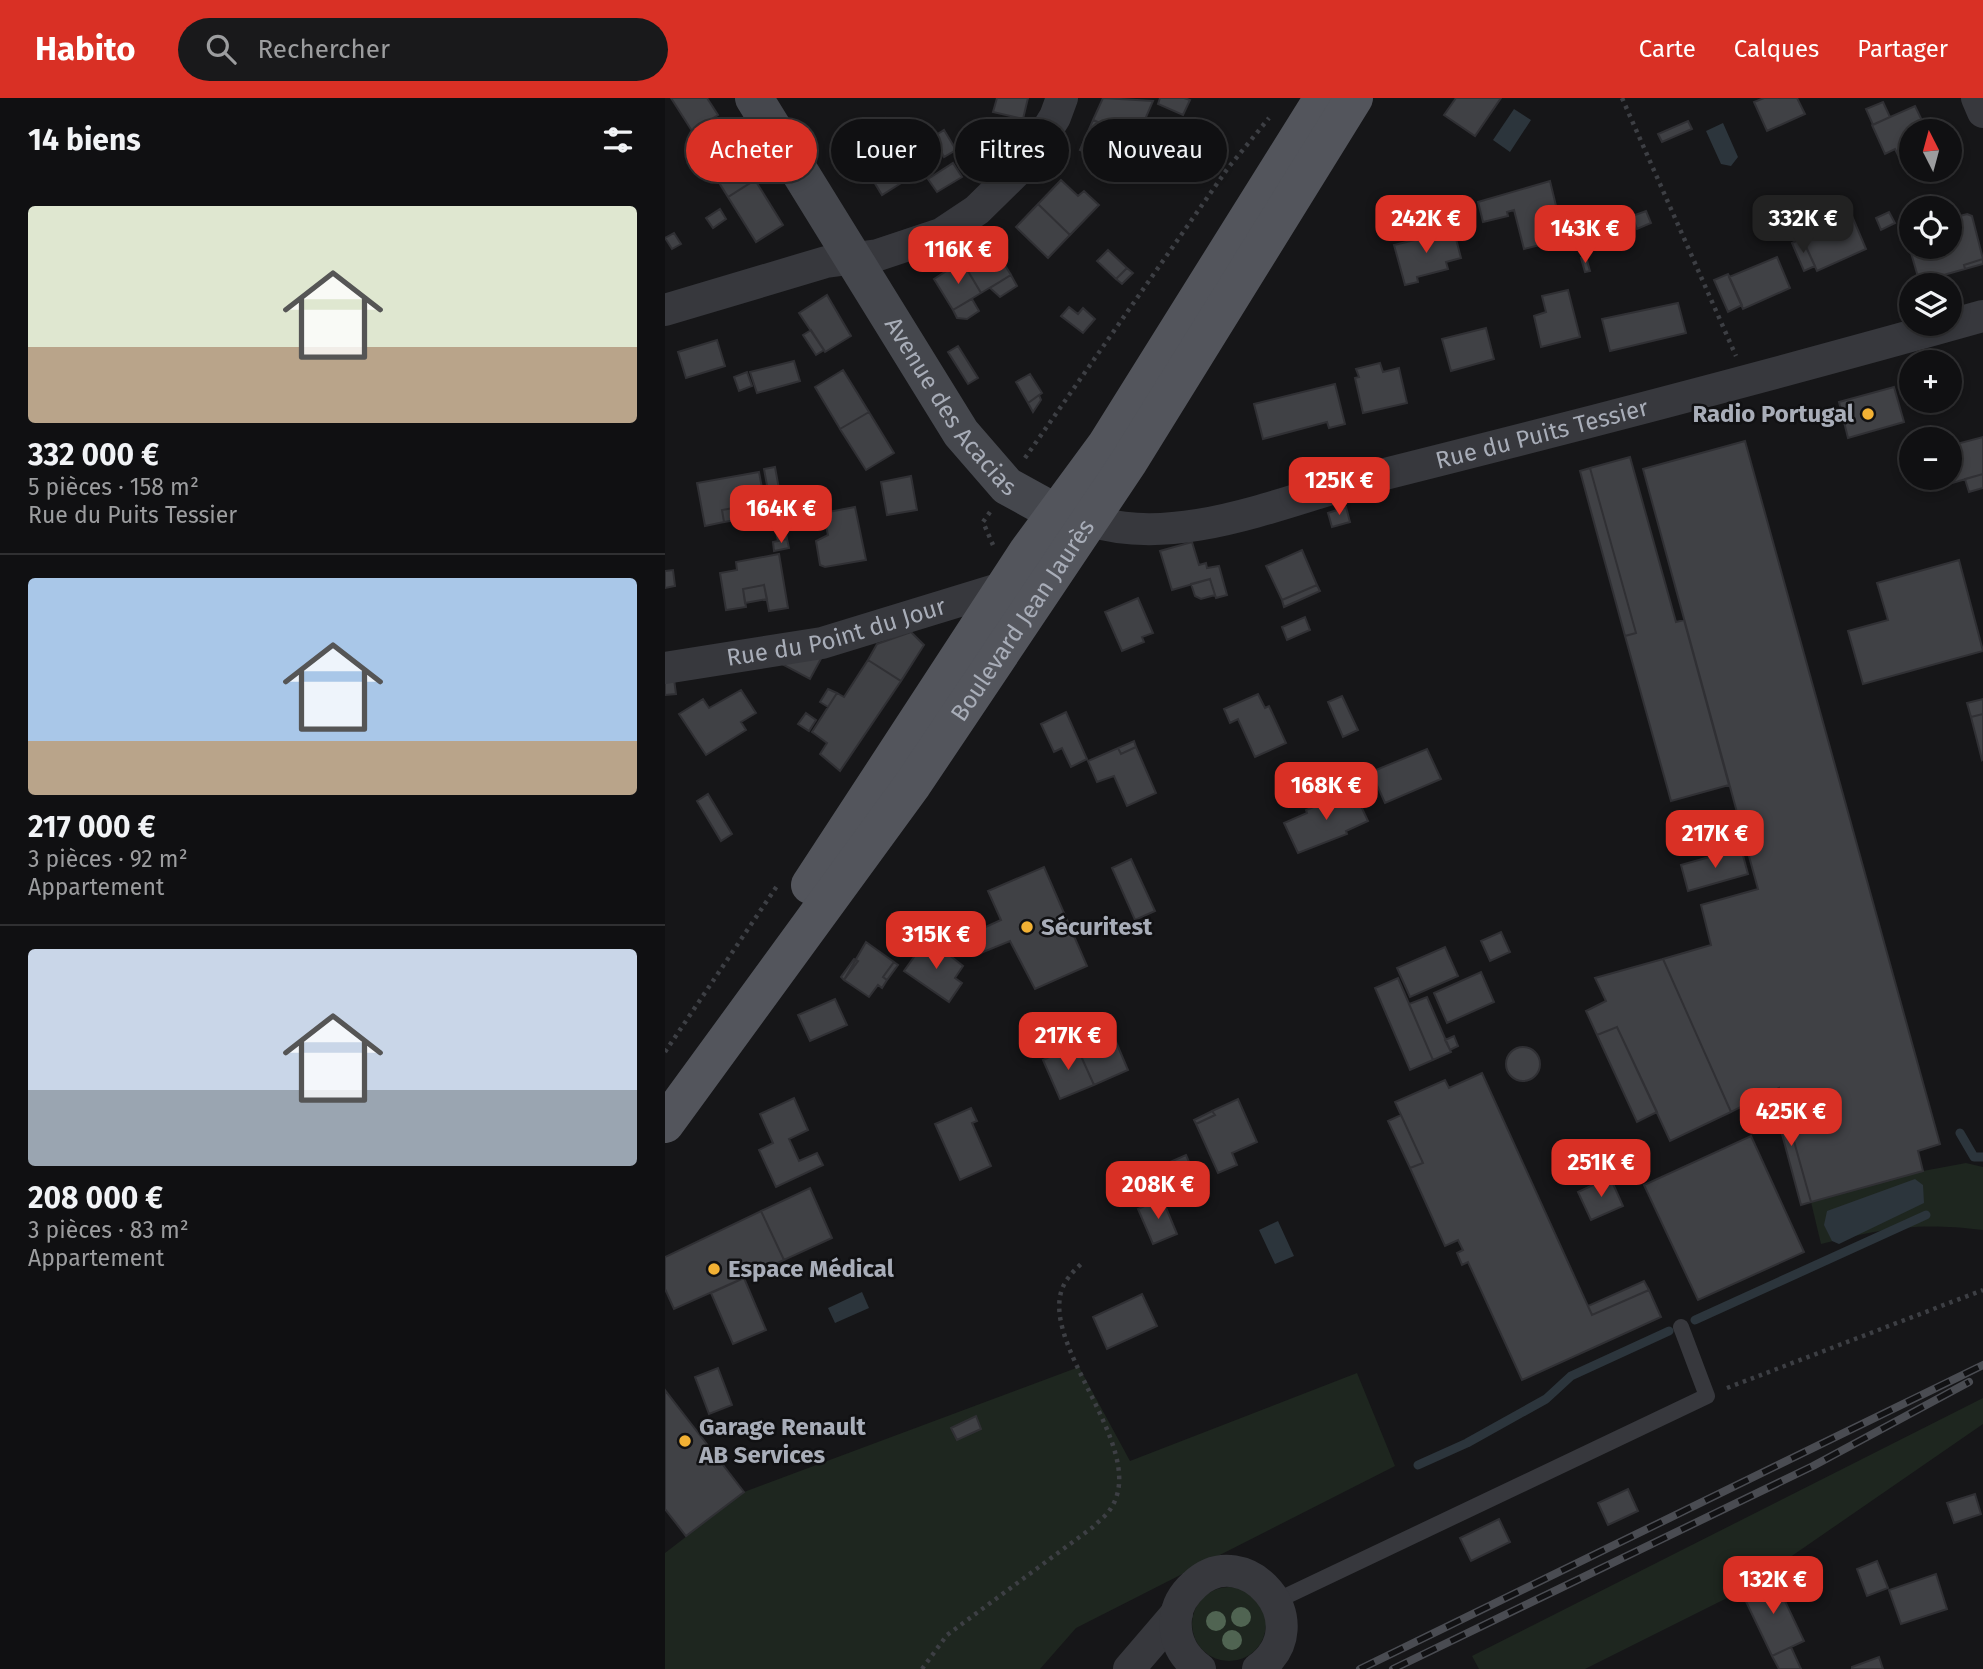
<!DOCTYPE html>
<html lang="fr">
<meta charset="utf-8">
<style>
:root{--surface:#101012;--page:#19191b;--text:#f1f3f6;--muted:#9c9d9f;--line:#303032;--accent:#d93025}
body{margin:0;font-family:"Fira Sans",sans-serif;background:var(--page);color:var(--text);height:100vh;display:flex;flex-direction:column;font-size:26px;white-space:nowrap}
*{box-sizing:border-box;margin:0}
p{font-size:23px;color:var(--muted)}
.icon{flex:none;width:38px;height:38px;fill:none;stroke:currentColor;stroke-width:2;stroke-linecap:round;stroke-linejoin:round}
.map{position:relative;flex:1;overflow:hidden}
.details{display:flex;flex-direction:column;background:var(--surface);width:665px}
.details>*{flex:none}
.banner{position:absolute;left:21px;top:21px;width:665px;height:63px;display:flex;gap:14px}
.needle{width:46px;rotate:354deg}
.tools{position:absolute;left:1234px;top:21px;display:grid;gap:14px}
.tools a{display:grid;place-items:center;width:63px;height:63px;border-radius:50%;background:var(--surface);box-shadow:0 4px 10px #0003,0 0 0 2px var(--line);font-size:35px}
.price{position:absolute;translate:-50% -60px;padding:0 16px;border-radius:14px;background:var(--accent);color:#fff;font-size:23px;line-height:46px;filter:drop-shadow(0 2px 4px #0008)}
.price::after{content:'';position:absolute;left:50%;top:42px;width:21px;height:16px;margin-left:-10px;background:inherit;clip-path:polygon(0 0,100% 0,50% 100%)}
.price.selected{background:#222;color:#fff}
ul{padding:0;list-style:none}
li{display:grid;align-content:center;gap:14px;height:371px;padding:0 28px}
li+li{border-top:2px solid var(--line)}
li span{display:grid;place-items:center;height:217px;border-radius:7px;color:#555}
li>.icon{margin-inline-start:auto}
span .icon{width:126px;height:126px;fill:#fffc;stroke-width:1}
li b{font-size:30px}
h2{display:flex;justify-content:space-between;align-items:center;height:84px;padding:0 28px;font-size:30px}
.chip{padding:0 24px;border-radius:32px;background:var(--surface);box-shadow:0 4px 10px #0003,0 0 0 2px var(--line);font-size:24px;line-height:63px}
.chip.selected{background:var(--accent);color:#fff}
header{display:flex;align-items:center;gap:42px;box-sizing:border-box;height:98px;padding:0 35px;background:var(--accent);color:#fff}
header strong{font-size:33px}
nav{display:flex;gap:38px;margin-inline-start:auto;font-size:24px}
.search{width:490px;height:63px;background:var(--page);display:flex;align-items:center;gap:18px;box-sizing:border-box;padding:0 24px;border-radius:38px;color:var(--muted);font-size:26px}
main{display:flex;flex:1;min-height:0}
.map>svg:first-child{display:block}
</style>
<header>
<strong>Habito</strong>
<div class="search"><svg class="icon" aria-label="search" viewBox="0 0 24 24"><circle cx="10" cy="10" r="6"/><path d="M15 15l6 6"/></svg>Rechercher</div>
<nav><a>Carte</a><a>Calques</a><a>Partager</a></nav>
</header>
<main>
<section class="details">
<h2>14 biens<svg class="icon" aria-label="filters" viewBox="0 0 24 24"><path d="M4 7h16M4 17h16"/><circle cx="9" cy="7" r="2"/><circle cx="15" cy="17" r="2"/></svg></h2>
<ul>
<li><span style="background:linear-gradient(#dfe7d0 65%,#b9a48a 0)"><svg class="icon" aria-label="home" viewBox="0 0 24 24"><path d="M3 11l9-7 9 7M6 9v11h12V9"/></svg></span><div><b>332 000 €</b><p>5 pièces · 158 m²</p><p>Rue du Puits Tessier</p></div></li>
<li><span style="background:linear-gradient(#a9c7e8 75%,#b9a48a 0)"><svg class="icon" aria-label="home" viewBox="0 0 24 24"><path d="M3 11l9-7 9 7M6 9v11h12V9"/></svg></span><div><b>217 000 €</b><p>3 pièces · 92 m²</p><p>Appartement</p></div></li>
<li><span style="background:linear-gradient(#c9d6e8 65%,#9aa5b1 0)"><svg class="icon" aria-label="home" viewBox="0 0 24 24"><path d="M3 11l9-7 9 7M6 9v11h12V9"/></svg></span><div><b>208 000 €</b><p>3 pièces · 83 m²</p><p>Appartement</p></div></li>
</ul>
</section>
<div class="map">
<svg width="1318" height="1571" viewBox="0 0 1318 1571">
<rect width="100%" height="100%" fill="#161618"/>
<path fill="#1e261f" d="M 1301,1065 L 1318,1069 L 1318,1132 C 1252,1124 1220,1130 1156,1146 L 1146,1104 L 1258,1073 Z
M 414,1269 L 465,1363 L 692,1275 L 730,1368 L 411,1530 L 375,1571 L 0,1571 L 0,1455 L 79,1394 Z
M 1318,1300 L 1318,1326 L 1076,1493 L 920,1571 L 814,1571 L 807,1558 Z
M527 1526a37 37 0 1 1 74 0a37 37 0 1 1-74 0Z"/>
<path fill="#2c353c" d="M 849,11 L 866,22 L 845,54 L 828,42 Z
M 1058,25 L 1073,59 L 1066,68 L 1056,66 L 1041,33 Z
M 1250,1081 L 1258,1087 L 1259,1105 L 1174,1146 L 1167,1143 L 1159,1127 L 1162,1113 Z
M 613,1123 L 629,1158 L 610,1166 L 594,1132 Z
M 197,1194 L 204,1210 L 170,1225 L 163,1210 Z"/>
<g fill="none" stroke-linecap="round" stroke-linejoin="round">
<path stroke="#2c353c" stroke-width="9" d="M 1295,1035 L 1309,1059 L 1318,1059
M 1030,1222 L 1261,1117
M 753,1367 L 802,1345 L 881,1301 L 906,1278 L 1004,1233"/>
</g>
<path fill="#404145" stroke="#303034" stroke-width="2" d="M 6,0 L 42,0 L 53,17 L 27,33 Z
M 332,0 L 363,0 L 358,21 L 328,14 Z
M 438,0 L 488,3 L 472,40 L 428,22 Z
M 495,0 L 519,0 L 525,2 L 518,17 L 493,6 Z
M 791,0 L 836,0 L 810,38 L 779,17 Z
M 1099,0 L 1132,0 L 1140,16 L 1102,33 L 1089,4 Z
M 1218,4 L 1225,19 L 1208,27 L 1201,11 Z
M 1250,8 L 1262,33 L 1246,33 L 1246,51 L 1233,57 L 1230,51 L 1220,56 L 1207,27 Z
M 220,20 L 237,46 L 224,54 L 208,27 Z
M 428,22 L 466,38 L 454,73 L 448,76 L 439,71 L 438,62 L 415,52 Z
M 1023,23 L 1027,31 L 997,44 L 993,36 Z
M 206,26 L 224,54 L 200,69 L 182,40 Z
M 279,32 L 291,52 L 279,59 L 268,39 Z
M 62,37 L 90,82 L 63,99 L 35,54 Z
M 237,46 L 244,58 L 231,66 L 241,82 L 217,97 L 200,69 Z
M 244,58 L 254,74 L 241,82 L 231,66 Z
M 288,65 L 297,79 L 272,94 L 263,81 Z
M 90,82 L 118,127 L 91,144 L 63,99 Z
M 396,82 L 413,98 L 419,93 L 434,107 L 405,137 L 373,106 Z
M 885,83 L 899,141 L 859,151 L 849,112 L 842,114 L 843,118 L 818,124 L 813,104 Z
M 1176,105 L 1181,116 L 1170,121 L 1165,110 Z
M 373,106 L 405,137 L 383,160 L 351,129 Z
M 55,111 L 61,121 L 48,130 L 41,120 Z
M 981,113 L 986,125 L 972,131 L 967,118 Z
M 1224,114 L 1230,125 L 1216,132 L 1211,120 Z
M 1302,116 L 1307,118 L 1318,161 L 1299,167 L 1300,171 L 1268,180 L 1267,175 L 1253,179 L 1240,134 L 1246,132 L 1246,149 L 1284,149 L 1284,121 Z
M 1187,118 L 1201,151 L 1152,173 L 1137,140 Z
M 773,131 L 776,141 L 790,137 L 796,160 L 781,164 L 783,171 L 752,179 L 753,184 L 740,187 L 729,147 L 758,140 L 756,135 Z
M 9,135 L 16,146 L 7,151 L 0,140 Z
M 1137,140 L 1150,168 L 1139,173 L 1127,145 Z
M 327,146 L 346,177 L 316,195 L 297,163 Z
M 443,152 L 462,170 L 451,181 L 432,163 Z
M 921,159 L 925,173 L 920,174 L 916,160 Z
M 1112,159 L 1125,190 L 1078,211 L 1064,179 Z
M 1318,161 L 1318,166 L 1300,171 L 1299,167 Z
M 297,163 L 316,195 L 288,212 L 269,181 Z
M 462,170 L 468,175 L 457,186 L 451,181 Z
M 1063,176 L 1077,207 L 1063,214 L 1049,182 Z
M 346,177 L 352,188 L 335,199 L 325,190 Z
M 903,192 L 915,239 L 876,249 L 869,218 L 881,214 L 877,198 Z
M 162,197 L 186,238 L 160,254 L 134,215 Z
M 307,201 L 314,213 L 302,221 L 292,220 L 288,212 Z
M 1013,205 L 1021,235 L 945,253 L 937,221 Z
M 404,209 L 413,216 L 418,210 L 430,221 L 418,235 L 396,218 Z
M 821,230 L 829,261 L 786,273 L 777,241 Z
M 146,232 L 159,252 L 151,257 L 138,237 Z
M 52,242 L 60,268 L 21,280 L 13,254 Z
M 293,248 L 313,280 L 303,286 L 283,254 Z
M 129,263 L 135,283 L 92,295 L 85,274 Z
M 715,265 L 718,274 L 734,270 L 742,305 L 698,315 L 690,280 L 694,279 L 691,271 Z
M 178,272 L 204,314 L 175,331 L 150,289 Z
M 82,274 L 87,288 L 74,293 L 69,279 Z
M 365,276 L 377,295 L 363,305 L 351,284 Z
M 670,286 L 680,326 L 664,330 L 662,324 L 598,341 L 589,306 Z
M 1229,289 L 1239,324 L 1183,340 L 1174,304 Z
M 374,297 L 376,302 L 368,314 L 363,305 Z
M 204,314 L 229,355 L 201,372 L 175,331 Z
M 1318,339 L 1318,376 L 1277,388 L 1275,380 L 1284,380 L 1284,348 Z
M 1080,343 L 1275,1046 L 1253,1053 L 1258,1073 L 1146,1104 L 1114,990 L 1066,1014 L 998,861 L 1046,847 L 1036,807 L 1093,791 L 978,371 Z
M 965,359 L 1011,524 L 1019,522 L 1064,687 L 1006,703 L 960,538 L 971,535 L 925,370 Z
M 110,369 L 118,413 L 107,415 L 99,371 Z
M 925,370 L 971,535 L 960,538 L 915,373 Z
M 94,374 L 102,417 L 82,420 L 80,408 L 57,412 L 59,424 L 40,428 L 32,385 Z
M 1318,376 L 1318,390 L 1304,394 L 1300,381 Z
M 246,378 L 252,412 L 222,417 L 216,384 Z
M 138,401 L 141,417 L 120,421 L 118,405 Z
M 80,408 L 82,420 L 59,424 L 57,412 Z
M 190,409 L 201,462 L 160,469 L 155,467 L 151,443 L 163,437 L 158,415 Z
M 681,409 L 685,424 L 667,429 L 663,415 Z
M 119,426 L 122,441 L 113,443 L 110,428 Z
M 122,441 L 124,450 L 109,453 L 108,444 Z
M 527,444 L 534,467 L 541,465 L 542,470 L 554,468 L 562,497 L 551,500 L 545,481 L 507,492 L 495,453 Z
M 637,452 L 652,487 L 617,502 L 601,468 Z
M 114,456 L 123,510 L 104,513 L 99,487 L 78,491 L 81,509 L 61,512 L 55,475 L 72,472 L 71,464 Z
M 1294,462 L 1318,553 L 1198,586 L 1183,533 L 1223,522 L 1212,485 Z
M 8,472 L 10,488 L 0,490 L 0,473 Z
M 545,481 L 550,497 L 536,501 L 530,498 L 526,486 Z
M 99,487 L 102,501 L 80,505 L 78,491 Z
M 652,487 L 655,493 L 619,509 L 617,502 Z
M 473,500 L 488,535 L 477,539 L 479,544 L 457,553 L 440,514 Z
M 640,519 L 645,532 L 622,542 L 617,529 Z
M 246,534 L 259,547 L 236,583 L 203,562 L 212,546 Z
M 158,557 L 145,581 L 115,565 Z
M 203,562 L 236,583 L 175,673 L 155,656 L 162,645 L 147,634 L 172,595 L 179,599 Z
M 9,581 L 11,596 L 0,597 L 0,582 Z
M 163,591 L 172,595 L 163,609 L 155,604 Z
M 76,592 L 91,615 L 76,624 L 81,632 L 41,657 L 14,616 L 38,601 L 44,610 Z
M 593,596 L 600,610 L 604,608 L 621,645 L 590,659 L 573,621 L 565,625 L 559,611 Z
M 677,598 L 693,632 L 678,639 L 663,604 Z
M 1318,601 L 1318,616 L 1306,619 L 1302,605 Z
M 401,614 L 422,661 L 406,669 L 397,650 L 389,654 L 376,626 Z
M 141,615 L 151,622 L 144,633 L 133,626 Z
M 1318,616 L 1318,661 L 1317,662 L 1306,619 Z
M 469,643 L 471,649 L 456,656 L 453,650 Z
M 471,649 L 491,695 L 462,708 L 449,678 L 432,684 L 423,663 L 453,650 L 456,656 Z
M 762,651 L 776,681 L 720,705 L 706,674 Z
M 689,693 L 703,723 L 681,733 L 682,736 L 633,755 L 619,725 L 642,715 L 641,712 Z
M 43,696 L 67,736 L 56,743 L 32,703 Z
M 1076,750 L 1083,776 L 1023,793 L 1016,767 Z
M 466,761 L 490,813 L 470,822 L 447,770 Z
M 379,769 L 422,868 L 370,891 L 345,843 L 311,857 L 303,837 L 336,822 L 323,793 Z
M 836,834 L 845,854 L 825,863 L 816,843 Z
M 201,844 L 229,864 L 218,879 L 222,882 L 217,890 L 213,887 L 204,899 L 179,882 Z
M 268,844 L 298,868 L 290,880 L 297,885 L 284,904 L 239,873 L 254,852 L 260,857 Z
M 780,849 L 793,878 L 745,899 L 732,870 Z
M 189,861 L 193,863 L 179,882 L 176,879 Z
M 998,861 L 1066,1014 L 1005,1043 L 952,929 L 932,937 L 921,913 L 941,903 L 930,880 Z
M 229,864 L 233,867 L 222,882 L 218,879 Z
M 816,874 L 829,904 L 782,925 L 769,895 Z
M 733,880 L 768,962 L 745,972 L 710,890 Z
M 762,899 L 786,954 L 768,962 L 744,906 Z
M 170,901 L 182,927 L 145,943 L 133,917 Z
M 952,929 L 992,1014 L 972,1024 L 932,937 Z
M 446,932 L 463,972 L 429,987 L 411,947 Z
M 789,938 L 793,948 L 785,952 L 780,942 Z
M 411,947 L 429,987 L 395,1001 L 378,962 Z
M841 966a17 17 0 1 1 34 0a17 17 0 1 1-34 0Z
M 817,975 L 927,1217 L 984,1192 L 996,1219 L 857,1282 L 803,1164 L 797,1167 L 792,1155 L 798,1152 L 793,1142 L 780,1148 L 745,1070 L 758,1065 L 730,1004 L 780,982 L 784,990 Z
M 1114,990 L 1146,1104 L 1136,1107 L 1106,995 Z
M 129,1000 L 143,1032 L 124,1041 L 134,1063 L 152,1055 L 158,1067 L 111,1089 L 94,1052 L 108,1045 L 95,1016 Z
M 573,1001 L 592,1044 L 567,1055 L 572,1067 L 553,1075 L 531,1026 L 550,1017 L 547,1013 Z
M 306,1010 L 312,1023 L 307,1025 L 326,1068 L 295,1082 L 270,1026 Z
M 547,1013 L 550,1017 L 531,1026 L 529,1022 Z
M 736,1017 L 758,1065 L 745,1070 L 723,1023 Z
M 1086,1038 L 1139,1154 L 1033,1202 L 979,1087 Z
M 521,1057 L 528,1073 L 512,1080 L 505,1064 Z
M 531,1071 L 536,1083 L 518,1091 L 513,1079 Z
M 945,1079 L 958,1108 L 926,1122 L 913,1094 Z
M 145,1090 L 167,1140 L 119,1162 L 96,1113 Z
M 497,1100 L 512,1136 L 488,1146 L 473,1111 Z
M 96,1113 L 119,1162 L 9,1211 L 0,1191 L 0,1159 Z
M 79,1180 L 101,1232 L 68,1246 L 46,1195 Z
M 979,1183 L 984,1192 L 927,1217 L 923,1208 Z
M 477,1196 L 492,1228 L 442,1251 L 428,1219 Z
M 53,1270 L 67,1307 L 44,1316 L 30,1279 Z
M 0,1292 L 79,1394 L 21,1438 L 0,1411 Z
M 311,1318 L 316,1331 L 292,1342 L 286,1330 Z
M 963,1391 L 973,1413 L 943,1427 L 933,1405 Z
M 1310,1396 L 1316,1416 L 1289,1425 L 1282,1405 Z
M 834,1421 L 845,1444 L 806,1463 L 795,1440 Z
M 1212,1463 L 1223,1490 L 1202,1498 L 1192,1471 Z
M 1271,1476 L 1282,1511 L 1236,1526 L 1224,1492 Z
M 1108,1478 L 1139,1543 L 1107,1558 L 1076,1493 Z
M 1126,1549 L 1136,1571 L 1114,1571 L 1107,1558 Z
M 1214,1559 L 1218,1571 L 1187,1571 L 1187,1569 Z"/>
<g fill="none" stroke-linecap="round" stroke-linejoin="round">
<path stroke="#3d3f44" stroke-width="4.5" stroke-dasharray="3.5 5" stroke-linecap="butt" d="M 957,0 L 1071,258
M 360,360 L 563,70 L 604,20
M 325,414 L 318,424 L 328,447
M 0,954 L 112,788
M 1062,1290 L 1318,1192
M 257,1571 L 282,1537 L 428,1429 C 434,1423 442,1417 446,1410 C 486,1349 365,1240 401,1183 C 406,1175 413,1169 419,1163"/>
<path stroke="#37383d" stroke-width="16" d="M 611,1503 L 1042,1298 L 1016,1229"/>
<g stroke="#37383d" stroke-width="32">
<path d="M 1312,0 L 1318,14"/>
<path d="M 0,212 L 161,164 L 213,157 L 276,136 L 312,112 L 364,61 L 390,19 L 397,0"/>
<path id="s1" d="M 424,422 C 512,452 622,401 708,379 C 912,328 1115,275 1318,218"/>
<path id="s2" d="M 0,570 L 157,545 L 340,489"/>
<path d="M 464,1571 L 512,1515"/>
<path d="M 535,1571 C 517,1558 509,1541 511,1520 C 512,1506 519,1496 529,1487 C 579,1439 656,1525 593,1571"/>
</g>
<path stroke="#45474d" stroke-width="38" id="s3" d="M 89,0 L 296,335 L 342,388 L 391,415 L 421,421"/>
<g stroke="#53555c" stroke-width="38">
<path d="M 145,787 L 363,453 L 441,347 L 658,0"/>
<path id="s4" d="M 0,1026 L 248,686 L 463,365 L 689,0"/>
</g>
<defs>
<path id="rail" d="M 695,1571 L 1318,1267
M 728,1571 L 1148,1368 L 1304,1284"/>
</defs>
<use href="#rail" stroke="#4a4c52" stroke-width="8"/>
<use href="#rail" stroke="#111113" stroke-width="5" stroke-dasharray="16" stroke-linecap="butt"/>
</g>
<g fill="#506452">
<circle cx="576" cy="1519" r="10"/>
<circle cx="551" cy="1523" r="10"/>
<circle cx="567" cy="1542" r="10"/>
</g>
<g fill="#f2b134" stroke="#111113" stroke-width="2.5">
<circle cx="1203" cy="316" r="7"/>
<circle cx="362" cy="829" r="7"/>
<circle cx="49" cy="1171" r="7"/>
<circle cx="20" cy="1343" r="7"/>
</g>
<g text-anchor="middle" stroke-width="5" stroke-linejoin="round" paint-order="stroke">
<g font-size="24" fill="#a8adb8" stroke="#111113">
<text dy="8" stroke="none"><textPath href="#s3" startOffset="366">Avenue des Acacias</textPath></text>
<text dy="8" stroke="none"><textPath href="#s1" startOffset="466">Rue du Puits Tessier</textPath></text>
<text dy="8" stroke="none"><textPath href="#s4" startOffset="618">Boulevard Jean Jaurès</textPath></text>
<text dy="8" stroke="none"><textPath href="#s2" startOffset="175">Rue du Point du Jour</textPath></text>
</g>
<g font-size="24" font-weight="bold" fill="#a8adb8" stroke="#111113" text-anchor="start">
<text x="1189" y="324" text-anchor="end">Radio Portugal</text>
<text x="376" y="837">Sécuritest</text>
<text x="63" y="1179">Espace Médical</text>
<text x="34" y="1337">Garage Renault<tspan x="34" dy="28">AB Services</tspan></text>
</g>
</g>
</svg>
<div class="tools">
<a><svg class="needle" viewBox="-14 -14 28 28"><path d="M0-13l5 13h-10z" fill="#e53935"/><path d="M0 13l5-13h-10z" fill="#9c9d9f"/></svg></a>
<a><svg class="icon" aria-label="locate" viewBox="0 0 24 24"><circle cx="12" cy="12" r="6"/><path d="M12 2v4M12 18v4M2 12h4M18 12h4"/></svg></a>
<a><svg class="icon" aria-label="layers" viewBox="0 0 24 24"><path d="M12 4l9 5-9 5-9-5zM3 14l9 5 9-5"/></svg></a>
<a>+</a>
<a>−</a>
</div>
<b class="price" style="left:761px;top:157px">242K €</b>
<b class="price selected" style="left:1138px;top:157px">332K €</b>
<b class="price" style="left:920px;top:167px">143K €</b>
<b class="price" style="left:293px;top:188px">116K €</b>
<b class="price" style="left:674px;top:419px">125K €</b>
<b class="price" style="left:116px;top:447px">164K €</b>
<b class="price" style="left:661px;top:724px">168K €</b>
<b class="price" style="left:1050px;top:772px">217K €</b>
<b class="price" style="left:271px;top:873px">315K €</b>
<b class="price" style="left:403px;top:974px">217K €</b>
<b class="price" style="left:1126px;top:1050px">425K €</b>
<b class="price" style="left:936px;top:1101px">251K €</b>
<b class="price" style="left:493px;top:1123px">208K €</b>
<b class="price" style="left:1108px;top:1518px">132K €</b>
<div class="banner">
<a class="chip selected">Acheter</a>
<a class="chip">Louer</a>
<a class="chip">Filtres</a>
<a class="chip">Nouveau</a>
</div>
</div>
</main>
